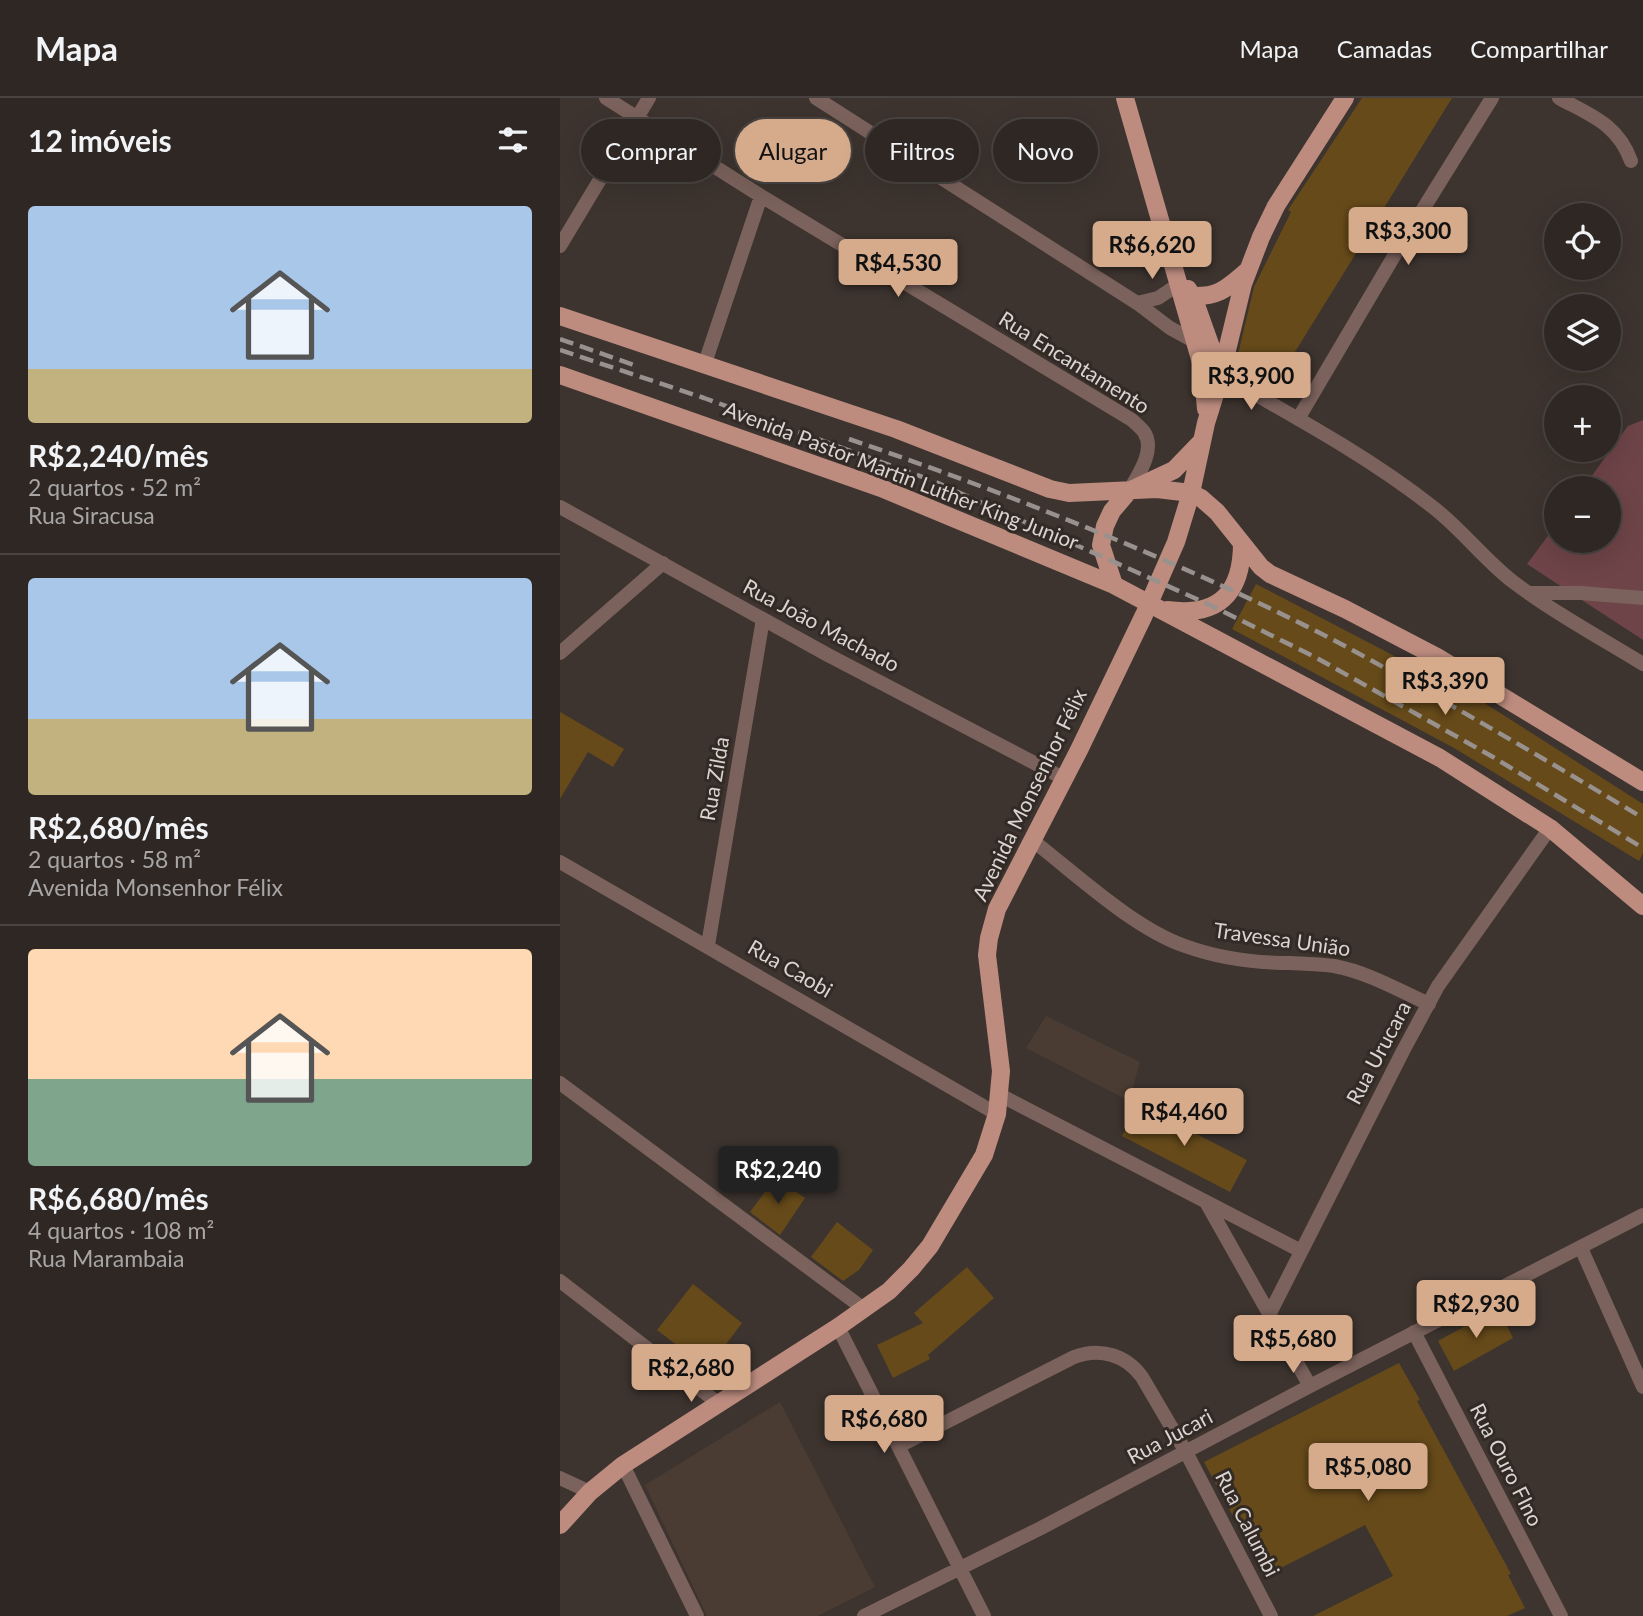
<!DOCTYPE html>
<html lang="pt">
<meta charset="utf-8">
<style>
:root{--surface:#2e2723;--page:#362f2b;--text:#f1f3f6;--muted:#a7a5a6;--line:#494441;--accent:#d6ab8b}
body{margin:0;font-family:Lato,sans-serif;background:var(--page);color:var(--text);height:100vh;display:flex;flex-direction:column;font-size:26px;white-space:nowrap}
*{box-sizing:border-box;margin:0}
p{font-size:23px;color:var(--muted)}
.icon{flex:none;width:38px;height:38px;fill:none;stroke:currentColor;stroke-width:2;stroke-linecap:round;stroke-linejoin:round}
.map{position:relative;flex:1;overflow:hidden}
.sheet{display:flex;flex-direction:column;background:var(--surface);width:560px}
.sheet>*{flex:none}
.guide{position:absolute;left:21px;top:21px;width:665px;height:63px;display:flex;gap:14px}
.fabs{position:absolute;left:984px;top:105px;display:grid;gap:14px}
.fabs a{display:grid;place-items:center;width:77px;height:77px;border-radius:50%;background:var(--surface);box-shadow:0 7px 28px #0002,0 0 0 2px var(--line);font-size:35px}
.price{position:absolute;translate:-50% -60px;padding:0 16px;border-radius:7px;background:var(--accent);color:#111;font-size:23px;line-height:46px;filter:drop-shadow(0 2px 4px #0008)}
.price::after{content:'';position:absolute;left:50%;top:42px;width:21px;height:16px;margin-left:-10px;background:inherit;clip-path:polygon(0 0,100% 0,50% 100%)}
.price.on{background:#222;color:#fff}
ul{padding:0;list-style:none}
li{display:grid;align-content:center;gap:14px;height:371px;padding:0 28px}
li+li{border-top:2px solid var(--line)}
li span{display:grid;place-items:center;height:217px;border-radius:7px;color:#555}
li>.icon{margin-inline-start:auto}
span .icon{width:126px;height:126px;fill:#fffc;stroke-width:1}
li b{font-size:30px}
h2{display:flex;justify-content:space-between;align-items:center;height:84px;padding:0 28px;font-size:30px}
.tag{padding:0 24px;border-radius:32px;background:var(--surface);box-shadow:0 7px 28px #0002,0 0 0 2px var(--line);font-size:24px;line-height:63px}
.tag.on{background:var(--accent);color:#111}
header{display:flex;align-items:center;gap:42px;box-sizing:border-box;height:98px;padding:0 35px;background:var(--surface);border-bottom:2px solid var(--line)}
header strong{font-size:33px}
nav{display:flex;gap:38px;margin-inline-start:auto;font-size:24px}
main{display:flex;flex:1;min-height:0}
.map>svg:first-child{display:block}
</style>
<header>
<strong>Mapa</strong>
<nav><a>Mapa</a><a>Camadas</a><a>Compartilhar</a></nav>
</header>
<main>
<section class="sheet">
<h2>12 imóveis<svg class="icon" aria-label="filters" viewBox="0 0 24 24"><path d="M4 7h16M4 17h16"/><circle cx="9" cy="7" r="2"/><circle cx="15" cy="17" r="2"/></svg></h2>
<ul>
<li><span style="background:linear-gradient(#a9c7e8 75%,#c2b280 0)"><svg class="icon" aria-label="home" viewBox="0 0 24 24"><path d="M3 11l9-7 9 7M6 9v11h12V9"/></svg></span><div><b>R$2,240/mês</b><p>2 quartos · 52 m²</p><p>Rua Siracusa</p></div></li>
<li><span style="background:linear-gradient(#a9c7e8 65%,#c2b280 0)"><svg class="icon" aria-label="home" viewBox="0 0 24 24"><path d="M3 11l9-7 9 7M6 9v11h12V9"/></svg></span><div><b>R$2,680/mês</b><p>2 quartos · 58 m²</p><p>Avenida Monsenhor Félix</p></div></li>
<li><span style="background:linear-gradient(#ffd9b3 60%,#7fa58c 0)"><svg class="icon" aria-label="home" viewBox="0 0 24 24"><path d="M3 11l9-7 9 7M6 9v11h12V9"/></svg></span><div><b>R$6,680/mês</b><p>4 quartos · 108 m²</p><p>Rua Marambaia</p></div></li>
</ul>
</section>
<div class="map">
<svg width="1083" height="1518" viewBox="0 0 1083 1518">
<rect width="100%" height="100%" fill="#3d342f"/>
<path fill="#4a3c32" d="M 486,918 L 580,964 L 569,1003 L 466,950 Z
M 220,1304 L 315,1489 L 257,1518 L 147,1518 L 85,1387 Z"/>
<path fill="#6e4448" d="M 1083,322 L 1083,542 L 967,466 L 996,427 L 996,443 L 1048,443 L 1048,390 L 1023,390 L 1068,328 Z"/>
<path fill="#664a1a" d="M 802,0 L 892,0 L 730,262 L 720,277 L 712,271 L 702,289 L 674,273 L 694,189 L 731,114 L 728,112 Z
M 696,486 L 923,604 L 1083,706 L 1083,755 L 1079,763 L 894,650 L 672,531 Z
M 0,614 L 64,651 L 53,669 L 28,654 L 0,701 Z
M 578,1006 L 687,1062 L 670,1094 L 562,1038 Z
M 216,1079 L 245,1100 L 220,1137 L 190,1114 Z
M 277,1124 L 313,1152 L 299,1172 L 283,1183 L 251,1159 Z
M 407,1169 L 434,1200 L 368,1257 L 370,1261 L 333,1280 L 317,1247 L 363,1225 L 354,1215 Z
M 133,1186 L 182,1225 L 158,1257 L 155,1254 L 144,1268 L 97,1232 Z
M 938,1210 L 953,1240 L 894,1273 L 878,1243 Z
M 839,1265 L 860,1302 L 857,1303 L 951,1476 L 948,1477 L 965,1510 L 947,1518 L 753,1518 L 833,1478 L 805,1427 L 705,1478 L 644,1364 Z"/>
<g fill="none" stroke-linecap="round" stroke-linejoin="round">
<path stroke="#7b625c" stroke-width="14" d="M 46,0 L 201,98 L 572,322 C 575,325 581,330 584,334 C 596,352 578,377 569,393
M 256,0 L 577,205 L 610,230 L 634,243
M 999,0 C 1030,17 1058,26 1071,63
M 0,148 L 89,0
M 577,205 L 598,200 L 619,186
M 145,265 L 201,98
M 661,277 C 733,318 808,358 874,410 C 902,432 924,461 952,483 C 993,514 1039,539 1083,566
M 738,321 L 837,153 L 932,0
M 0,409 L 268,557 L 505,681
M 970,495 L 1021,495 L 1083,500
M 0,555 L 103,465
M 472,742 C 516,776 573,830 625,848 C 658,860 697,865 731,865 C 746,866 760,866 774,868 C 807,874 838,892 869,906
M 0,764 L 437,1016
M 148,847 L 203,521
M 0,985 L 304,1211
M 440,997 L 741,1153
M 646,1104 L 750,1288
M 1021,1150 L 1083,1289
M 0,1183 L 158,1305
M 710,1215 L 843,953 L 878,888 L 990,730
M 278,1229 L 424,1518
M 854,1234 L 1001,1518
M 339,1348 L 514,1259 C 540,1249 566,1257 582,1279 L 626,1354 L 711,1518
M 63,1367 L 137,1518
M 0,1380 L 30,1394
M 304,1518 L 481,1430 L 750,1288 L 1083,1117"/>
<path stroke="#bd8c7f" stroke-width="18" d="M 565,0 L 642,268 L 646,311
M 628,191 L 632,198 C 659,199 667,190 686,174
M 635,204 L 661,277
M 0,218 L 336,331 L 490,391 L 509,395 L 597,391 L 631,395 L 641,400 L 657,414 L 701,469 L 710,476 L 785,511 L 877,559 L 1083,684
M 0,277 L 321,390 L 554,487 L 880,660 L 990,730 L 1083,808
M 554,487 L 541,447 L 545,428 L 552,413 L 569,393 L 614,372 L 641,344
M 607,512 C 658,519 682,496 682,445
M 0,1427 L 30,1394 L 63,1367 L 278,1229 L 329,1193 L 351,1171 L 370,1148 L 424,1057 L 437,1016 L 441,973 L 427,857 L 429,840 L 437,811 L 519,652 L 584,517 L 616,444 L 631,395 L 646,325 L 661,277 L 683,186 L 701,139 L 716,108 L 785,0"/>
<path stroke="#98918d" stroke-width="4.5" stroke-dasharray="14 7" stroke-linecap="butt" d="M 0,241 L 74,267
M 0,252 L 144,300 L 371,382 L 650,507 L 755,559 L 933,659 L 1083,750
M 289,341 C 449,396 607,458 758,534 C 786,548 814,564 841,579 C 923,625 1003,672 1083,720"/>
</g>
<g text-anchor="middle" stroke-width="6" stroke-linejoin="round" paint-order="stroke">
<g font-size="21" fill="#dad5d1" stroke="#332a25">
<text transform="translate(514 265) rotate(32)" y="7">Rua Encantamento</text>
<text transform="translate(341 378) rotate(21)" y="7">Avenida Pastor Martin Luther King Junior</text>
<text transform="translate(261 528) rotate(28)" y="7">Rua João Machado</text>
<text transform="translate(155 681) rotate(-80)" y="7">Rua Zilda</text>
<text transform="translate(470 697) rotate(-64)" y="7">Avenida Monsenhor Félix</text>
<text transform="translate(722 842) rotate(8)" y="7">Travessa União</text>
<text transform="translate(230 871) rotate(30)" y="7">Rua Caobi</text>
<text transform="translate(819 955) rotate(-62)" y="7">Rua Urucara</text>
<text transform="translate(610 1339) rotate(-28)" y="7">Rua Jucari</text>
<text transform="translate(946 1367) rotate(63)" y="7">Rua Ouro FIno</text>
<text transform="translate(687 1426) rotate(63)" y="7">Rua Calumbi</text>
</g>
</g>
</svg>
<div class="fabs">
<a><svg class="icon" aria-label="locate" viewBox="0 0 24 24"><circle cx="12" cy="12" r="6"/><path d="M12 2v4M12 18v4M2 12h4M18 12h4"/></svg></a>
<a><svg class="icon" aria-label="layers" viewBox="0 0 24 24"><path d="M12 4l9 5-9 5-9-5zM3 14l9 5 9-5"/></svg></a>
<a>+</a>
<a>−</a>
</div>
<b class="price" style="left:848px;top:169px">R$3,300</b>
<b class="price" style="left:592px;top:183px">R$6,620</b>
<b class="price" style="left:338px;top:201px">R$4,530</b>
<b class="price" style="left:691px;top:314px">R$3,900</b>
<b class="price" style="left:885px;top:619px">R$3,390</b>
<b class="price" style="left:624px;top:1050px">R$4,460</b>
<b class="price on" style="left:218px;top:1108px">R$2,240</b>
<b class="price" style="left:916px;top:1242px">R$2,930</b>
<b class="price" style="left:733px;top:1277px">R$5,680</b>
<b class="price" style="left:131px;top:1306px">R$2,680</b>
<b class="price" style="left:324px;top:1357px">R$6,680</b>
<b class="price" style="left:808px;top:1405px">R$5,080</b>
<div class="guide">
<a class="tag">Comprar</a>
<a class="tag on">Alugar</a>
<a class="tag">Filtros</a>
<a class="tag">Novo</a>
</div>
</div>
</main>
